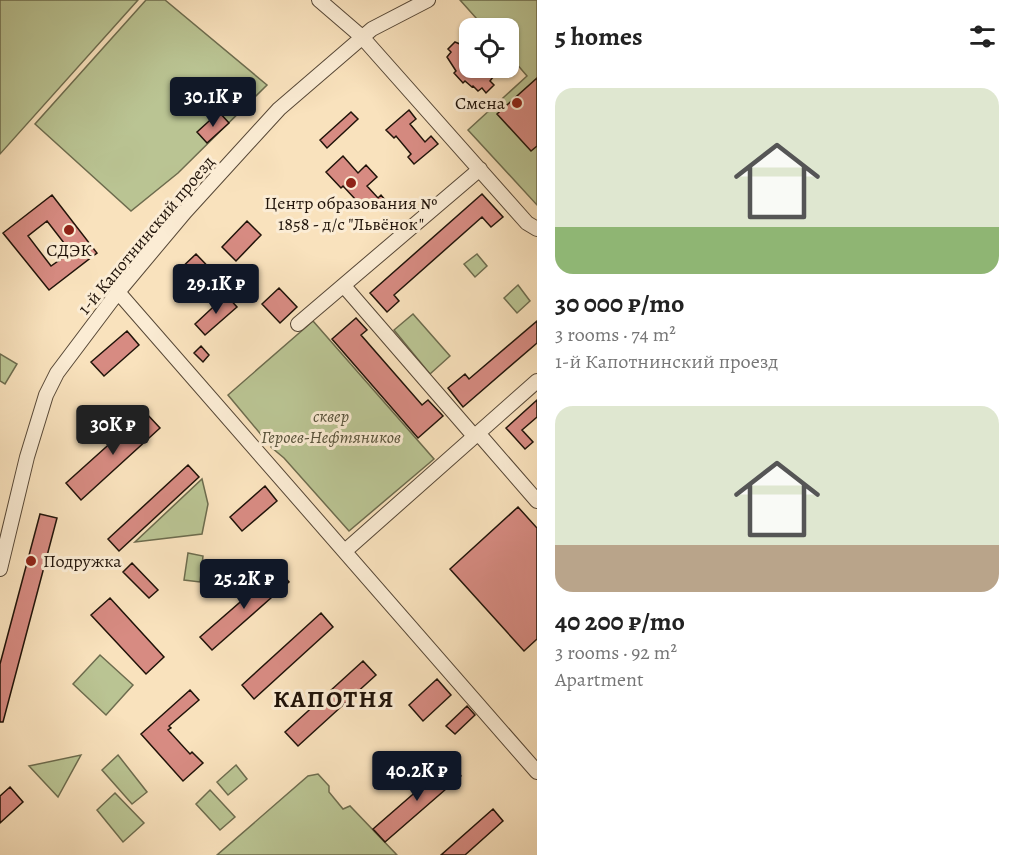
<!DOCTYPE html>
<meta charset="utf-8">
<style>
:root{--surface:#fff;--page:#f6f6f6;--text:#222;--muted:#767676;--accent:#111827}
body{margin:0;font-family:Alegreya,serif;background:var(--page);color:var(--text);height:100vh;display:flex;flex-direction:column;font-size:22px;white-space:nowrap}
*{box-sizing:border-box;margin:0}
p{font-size:20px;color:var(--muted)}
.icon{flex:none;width:33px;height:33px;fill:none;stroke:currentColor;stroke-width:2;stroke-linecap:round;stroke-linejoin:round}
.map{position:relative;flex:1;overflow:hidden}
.sheet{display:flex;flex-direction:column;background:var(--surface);width:480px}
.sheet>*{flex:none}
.tools{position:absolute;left:459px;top:18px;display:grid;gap:12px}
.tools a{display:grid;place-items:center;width:60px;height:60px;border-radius:12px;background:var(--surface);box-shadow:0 2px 4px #0004;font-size:30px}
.price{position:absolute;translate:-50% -51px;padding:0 14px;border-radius:6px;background:var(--accent);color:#fff;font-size:20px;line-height:39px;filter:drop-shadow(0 2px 3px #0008)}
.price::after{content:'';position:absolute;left:50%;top:36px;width:18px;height:14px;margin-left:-9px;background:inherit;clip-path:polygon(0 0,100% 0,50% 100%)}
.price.current{background:#222;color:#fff}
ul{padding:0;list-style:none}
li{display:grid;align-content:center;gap:12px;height:318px;padding:0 18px}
li span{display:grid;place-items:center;height:186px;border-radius:18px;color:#555}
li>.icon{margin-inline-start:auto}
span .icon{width:108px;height:108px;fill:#fffc;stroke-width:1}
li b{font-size:26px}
h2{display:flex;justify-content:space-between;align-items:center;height:72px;padding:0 18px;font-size:26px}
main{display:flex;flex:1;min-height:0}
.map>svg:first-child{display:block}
</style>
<main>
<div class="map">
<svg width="537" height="855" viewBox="0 0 537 855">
<rect width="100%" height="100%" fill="#f9e2bd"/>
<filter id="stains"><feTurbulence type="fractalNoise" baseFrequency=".00333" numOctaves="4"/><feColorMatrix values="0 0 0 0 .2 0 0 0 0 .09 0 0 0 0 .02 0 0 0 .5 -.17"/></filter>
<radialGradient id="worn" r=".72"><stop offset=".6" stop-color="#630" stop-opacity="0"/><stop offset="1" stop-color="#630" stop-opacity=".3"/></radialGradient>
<path fill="#bac493" stroke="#6d6c4e" stroke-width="1.5" d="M 0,0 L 138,0 L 0,154 Z
M 146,0 L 165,0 L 267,85 L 178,173 L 131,211 L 35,124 Z
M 460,0 L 537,0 L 537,205 L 468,130 L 527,76 L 509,55 L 508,28 L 485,28 Z
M 477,254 L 487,266 L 475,277 L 464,264 Z
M 518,285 L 530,301 L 517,313 L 504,298 Z
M 413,314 L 450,356 L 430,374 L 394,330 Z
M 313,321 L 434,459 L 349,531 L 284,458 L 271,447 L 272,445 L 270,442 L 268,443 L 228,395 Z
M 0,354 L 17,364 L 5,384 L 0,381 Z
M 202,479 L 208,504 L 202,534 L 135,542 Z
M 188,553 L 203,556 L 200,582 L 184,580 Z
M 100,655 L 133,685 L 106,715 L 73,684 Z
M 81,755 L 58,797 L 29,766 Z
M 118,755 L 147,792 L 132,804 L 102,770 Z
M 236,765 L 247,779 L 228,795 L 217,782 Z
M 318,774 L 329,786 L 329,792 L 343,809 L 350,806 L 397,855 L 217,855 L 308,776 Z
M 210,790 L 235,817 L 220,830 L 196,804 Z
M 115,793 L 144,823 L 123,842 L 97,810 Z"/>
<path fill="#d78b82" stroke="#201309" stroke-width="1.5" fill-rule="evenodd" d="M 455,42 L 460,44 L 462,42 L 470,51 L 470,68 L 484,68 L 493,77 L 490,81 L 494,85 L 486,93 L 482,88 L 478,91 L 473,86 L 472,87 L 465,81 L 463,83 L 454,73 L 456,71 L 447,57 L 451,52 L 448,49 Z
M 537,78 L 537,146 L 531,151 L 497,114 Z
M 409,110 L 416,119 L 410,124 L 425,142 L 431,136 L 438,144 L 414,164 L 408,157 L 411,154 L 396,136 L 394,138 L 386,130 Z
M 219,112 L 229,123 L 207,143 L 197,132 Z
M 351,112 L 358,119 L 327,148 L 320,140 Z
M 343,156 L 358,173 L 366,165 L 377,177 L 367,186 L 378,198 L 381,195 L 386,201 L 376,210 L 368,201 L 359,209 L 353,203 L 356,200 L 343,186 L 341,188 L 326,172 Z
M 482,194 L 503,217 L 491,227 L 482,217 L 394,295 L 399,301 L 387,312 L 370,293 Z
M 52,195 L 97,253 L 49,290 L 3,233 ZM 47,221 L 71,252 L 51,266 L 28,236 Z
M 247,221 L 261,235 L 236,261 L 222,247 Z
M 196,254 L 221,280 L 202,299 L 176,273 Z
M 279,288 L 297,307 L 280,323 L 262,304 Z
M 226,295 L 237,307 L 205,335 L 195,324 Z
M 356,318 L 367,330 L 361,335 L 422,405 L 428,400 L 443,416 L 418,438 L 332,339 Z
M 537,321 L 537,343 L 463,407 L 448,388 L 465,374 L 469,379 Z
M 127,331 L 139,345 L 104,376 L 91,362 Z
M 201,346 L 209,355 L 203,362 L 194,353 Z
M 537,400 L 537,417 L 522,430 L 533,442 L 525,449 L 506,428 Z
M 145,412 L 160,428 L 81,500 L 66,483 Z
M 188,465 L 199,477 L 119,551 L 108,539 Z
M 265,486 L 277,501 L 242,531 L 230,517 Z
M 518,507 L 537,528 L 537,639 L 524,651 L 450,569 Z
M 40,514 L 57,518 L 3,722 L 0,722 L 0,664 Z
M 132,563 L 158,590 L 149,598 L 123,572 Z
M 278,569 L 289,582 L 212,650 L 200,637 Z
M 110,598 L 164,657 L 146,674 L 91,615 Z
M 321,613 L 333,627 L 254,699 L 242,685 Z
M 363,661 L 376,675 L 298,746 L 285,732 Z
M 437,679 L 451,695 L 423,721 L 409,705 Z
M 190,690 L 199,700 L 169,726 L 171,728 L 168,730 L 190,754 L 192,752 L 203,763 L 183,781 L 141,734 Z
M 467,706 L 475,715 L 455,734 L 446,726 Z
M 450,762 L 461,776 L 385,842 L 373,829 Z
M 10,787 L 23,802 L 0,823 L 0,796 Z
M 493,809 L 503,821 L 465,855 L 441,855 Z"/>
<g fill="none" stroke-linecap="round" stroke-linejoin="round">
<defs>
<path id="minor" d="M 319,0 L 362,37 L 527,223 L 537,229
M 344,286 L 474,436
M 118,292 L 537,772
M 298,324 L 480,169
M 478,433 L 537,501
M 345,551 L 537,381
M 0,569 L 27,457 L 46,395 L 57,373 L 118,292 L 185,212 L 279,109 L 372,29 L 428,0"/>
</defs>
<use href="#minor" stroke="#564736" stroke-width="16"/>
<use href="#minor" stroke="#fbecd4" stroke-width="14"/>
</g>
<g fill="#8f2418" stroke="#fbecd4" stroke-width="2">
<circle cx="517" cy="103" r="6"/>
<circle cx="351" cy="183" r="6"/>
<circle cx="69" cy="230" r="6"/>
<circle cx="31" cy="561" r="6"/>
</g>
<g text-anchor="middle" stroke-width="6" stroke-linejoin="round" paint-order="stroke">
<g font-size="18" fill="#201309" stroke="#fbecd4">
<text x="505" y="109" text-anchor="end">Смена</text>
<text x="351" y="209">Центр образования №<tspan x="351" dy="21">1858 - д/с "Львёнок"</tspan></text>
<text x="69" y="256">СДЭК</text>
<text x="43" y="567" text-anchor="start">Подружка</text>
</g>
<g font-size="18" fill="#201309" stroke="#fbecd4">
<text transform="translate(146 235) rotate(-50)" y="6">1-й Капотнинский проезд</text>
</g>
<g font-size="18" font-style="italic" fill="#565139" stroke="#fbecd4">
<text x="331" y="422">сквер<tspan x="331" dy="21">Героев-Нефтяников</tspan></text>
</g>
<g font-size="24" font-weight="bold" letter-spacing="1.5" fill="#201309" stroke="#fbecd4">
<text x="334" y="707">КАПОТНЯ</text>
</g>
</g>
<rect width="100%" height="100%" filter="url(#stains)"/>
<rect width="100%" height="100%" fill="url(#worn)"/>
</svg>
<div class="tools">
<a><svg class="icon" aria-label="locate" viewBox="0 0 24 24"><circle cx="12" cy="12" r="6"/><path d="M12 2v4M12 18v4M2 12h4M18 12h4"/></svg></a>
</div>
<b class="price" style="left:213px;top:128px">30.1K ₽</b>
<b class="price" style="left:216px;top:315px">29.1K ₽</b>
<b class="price current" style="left:113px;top:456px">30K ₽</b>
<b class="price" style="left:244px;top:610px">25.2K ₽</b>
<b class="price" style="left:417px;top:802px">40.2K ₽</b>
</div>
<section class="sheet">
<h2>5 homes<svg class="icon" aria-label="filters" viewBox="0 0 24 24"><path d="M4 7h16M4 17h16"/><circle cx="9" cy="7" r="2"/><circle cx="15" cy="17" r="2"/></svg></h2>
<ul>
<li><span style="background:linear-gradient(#dfe7d0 75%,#8fb573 0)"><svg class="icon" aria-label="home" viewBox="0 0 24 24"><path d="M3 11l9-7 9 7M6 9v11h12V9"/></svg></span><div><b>30 000 ₽/mo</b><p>3 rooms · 74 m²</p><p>1-й Капотнинский проезд</p></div></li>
<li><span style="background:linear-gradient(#dfe7d0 75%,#b9a48a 0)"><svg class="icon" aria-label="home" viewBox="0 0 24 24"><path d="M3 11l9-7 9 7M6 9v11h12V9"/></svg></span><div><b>40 200 ₽/mo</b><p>3 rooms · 92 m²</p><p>Apartment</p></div></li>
</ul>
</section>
</main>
